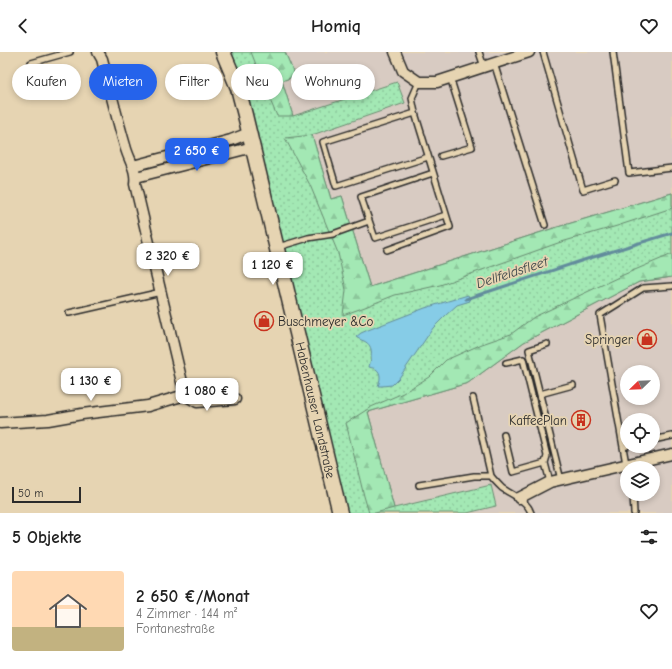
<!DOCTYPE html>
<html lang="de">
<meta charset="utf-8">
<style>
:root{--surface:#fff;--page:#f6f6f6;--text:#222;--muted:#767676;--line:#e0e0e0;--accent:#2563eb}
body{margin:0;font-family:"Comic Neue",sans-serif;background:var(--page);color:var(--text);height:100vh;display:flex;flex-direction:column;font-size:15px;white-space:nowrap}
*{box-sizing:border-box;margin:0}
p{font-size:13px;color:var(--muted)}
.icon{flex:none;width:22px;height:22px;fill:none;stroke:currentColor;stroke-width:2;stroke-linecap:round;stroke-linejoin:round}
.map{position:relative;height:461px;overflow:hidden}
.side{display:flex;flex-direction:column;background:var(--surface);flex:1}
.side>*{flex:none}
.top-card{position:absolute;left:12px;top:12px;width:400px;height:36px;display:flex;gap:8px}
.needle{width:26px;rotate:247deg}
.fabs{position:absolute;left:620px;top:313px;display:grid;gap:8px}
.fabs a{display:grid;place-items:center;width:40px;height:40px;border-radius:50%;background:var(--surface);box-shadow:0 2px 6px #0003;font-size:20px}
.scale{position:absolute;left:12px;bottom:10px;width:69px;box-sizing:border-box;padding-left:4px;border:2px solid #2b2b2b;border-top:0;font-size:11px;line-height:14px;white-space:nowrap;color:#2b2b2b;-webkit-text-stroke:3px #e6d4b2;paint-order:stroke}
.price{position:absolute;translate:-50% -34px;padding:0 9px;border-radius:8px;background:#fff;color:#222;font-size:13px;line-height:26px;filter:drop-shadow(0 1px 2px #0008)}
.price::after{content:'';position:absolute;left:50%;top:24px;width:12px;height:9px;margin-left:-6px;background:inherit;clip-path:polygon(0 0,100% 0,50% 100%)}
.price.active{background:var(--accent);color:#fff}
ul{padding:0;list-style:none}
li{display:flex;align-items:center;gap:12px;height:100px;padding:0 12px}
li+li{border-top:1px solid var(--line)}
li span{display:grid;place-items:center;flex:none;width:112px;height:80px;border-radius:4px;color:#555}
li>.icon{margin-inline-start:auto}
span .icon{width:48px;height:48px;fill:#fffc;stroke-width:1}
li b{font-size:17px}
h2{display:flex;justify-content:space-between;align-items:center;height:48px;padding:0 12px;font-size:17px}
.chip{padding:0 14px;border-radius:18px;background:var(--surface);box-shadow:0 2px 6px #0003;font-size:14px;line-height:36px}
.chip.active{background:var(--accent);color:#fff}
header{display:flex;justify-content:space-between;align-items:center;height:52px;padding:0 12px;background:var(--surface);font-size:18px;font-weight:700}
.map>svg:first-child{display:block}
</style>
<header><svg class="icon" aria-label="back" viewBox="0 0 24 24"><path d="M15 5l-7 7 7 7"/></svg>Homiq<svg class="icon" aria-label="heart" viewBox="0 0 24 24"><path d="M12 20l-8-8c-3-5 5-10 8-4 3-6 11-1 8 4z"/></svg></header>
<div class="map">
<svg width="672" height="461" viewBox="0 0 672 461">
<defs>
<pattern id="grass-dots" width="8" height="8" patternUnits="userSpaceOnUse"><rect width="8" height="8" fill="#a3e8b4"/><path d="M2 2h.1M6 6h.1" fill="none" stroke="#8cc79b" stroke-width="1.8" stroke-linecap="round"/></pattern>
<pattern id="forest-firs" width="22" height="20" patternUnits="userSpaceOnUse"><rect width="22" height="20" fill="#a3e8b4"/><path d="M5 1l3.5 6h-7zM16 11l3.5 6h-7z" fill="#8cc79b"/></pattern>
</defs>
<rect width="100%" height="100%" fill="#e6d4b2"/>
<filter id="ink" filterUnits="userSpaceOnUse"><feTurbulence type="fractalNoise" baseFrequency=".025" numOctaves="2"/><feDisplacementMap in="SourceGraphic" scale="8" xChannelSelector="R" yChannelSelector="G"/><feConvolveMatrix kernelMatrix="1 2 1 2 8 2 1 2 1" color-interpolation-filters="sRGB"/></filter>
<g filter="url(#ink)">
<path fill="#d8cbc2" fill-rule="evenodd" d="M 285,0 L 672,0 L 672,141 L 551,177 L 370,235 L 342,144 L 331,147 L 312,83 L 405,51 L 397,30 L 293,64 L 281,29 L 295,24 Z
M 672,225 L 672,461 L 467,461 L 496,454 L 491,433 L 394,456 L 367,360 L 468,331 L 524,290 L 639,230 ZM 627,320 L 653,320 L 653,346 L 627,346 ZM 627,368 L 653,368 L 653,394 L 627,394 ZM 627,416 L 653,416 L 653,442 L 627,442 Z"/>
<path fill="url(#grass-dots)" stroke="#678a70" d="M 229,0 L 285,0 L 295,24 L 282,29 L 293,64 L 397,30 L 405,51 L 312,83 L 331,147 L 342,144 L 370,235 L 551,177 L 672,141 L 672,225 L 639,230 L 524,290 L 468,331 L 368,360 L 394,456 L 491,433 L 496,454 L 467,461 L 346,461 Z"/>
<path fill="url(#forest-firs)" stroke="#678a70" d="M 251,0 L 285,0 L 295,24 L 282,29 L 293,64 L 277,64 L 270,48 Z
M 312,83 L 331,147 L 342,144 L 370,235 L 551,177 L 672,141 L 672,156 L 617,174 L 558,191 L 440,233 L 395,243 L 365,255 L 343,263 L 346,238 L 338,201 L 310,133 L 285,86 Z
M 670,203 L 672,203 L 672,225 L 639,230 L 524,290 L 468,331 L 368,360 L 394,456 L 375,461 L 369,461 L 364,444 L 346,371 L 371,355 L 403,341 L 429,325 L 446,308 L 482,292 L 511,282 L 534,265 L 623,223 Z"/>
<path fill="#86cce7" stroke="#628c9c" d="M 468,243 L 470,249 L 457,253 L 446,263 L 433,276 L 414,304 L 399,326 L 392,333 L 382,334 L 378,334 C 380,329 382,321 376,317 C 374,316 372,316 369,315 C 371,306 375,294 364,289 C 361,288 359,287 356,285 L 361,281 L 368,278 L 425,256 Z"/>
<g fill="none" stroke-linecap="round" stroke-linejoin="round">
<path stroke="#628c9c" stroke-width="3" d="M 466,247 L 587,207 L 672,181"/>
<defs>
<path id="lane" d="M 479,0 L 484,15
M 543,0 L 583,138 L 615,128
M 613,0 L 629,121 L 672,116
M 31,11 L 70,0
M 494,11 L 545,173
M 415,61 L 323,90 L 336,134 L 428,105
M 441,104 L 472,95 L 450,25
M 433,121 L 361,145 L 375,186 L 446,163
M 278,195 L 308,186 L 333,182 L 369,169
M 387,198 L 450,175 L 415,61 L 412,46 L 419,30
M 69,261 L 161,240
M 547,292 L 529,298 L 561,428
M 506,311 L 523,307 L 547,404 L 545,411 L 550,430
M 540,342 L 573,333
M 473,346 L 491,424
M 504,383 L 513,420 L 545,411
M 653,388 L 672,384
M 627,394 L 623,395 L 600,263 L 643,236 L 672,234
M 623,395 L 626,412
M 419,433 L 474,424 L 491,424 C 494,428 498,432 502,436 C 512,443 527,448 531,461
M 633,442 L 634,461"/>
<path id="street" d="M 98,0 L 102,7 C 110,37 117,67 126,97 C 130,110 137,118 135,132 L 185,343
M 395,0 L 403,19 L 419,30 L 437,30 L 529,0
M 133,114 L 231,88 L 249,81
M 136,125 L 253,95
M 0,371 L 48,368 L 82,362 L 148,354 L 185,343 L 197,350 L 235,347
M 519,446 L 550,430 L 672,402"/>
<path id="secondary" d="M 223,0 L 238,36 L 245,63 L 340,461"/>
</defs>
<use href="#lane" stroke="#2b2b2b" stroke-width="8"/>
<use href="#street" stroke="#2b2b2b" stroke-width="13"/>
<use href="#secondary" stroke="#2b2b2b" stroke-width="17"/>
<use href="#lane" stroke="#e6d4b2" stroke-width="5"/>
<use href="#street" stroke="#e6d4b2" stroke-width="10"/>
<use href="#secondary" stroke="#e6d4b2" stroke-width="14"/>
</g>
</g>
<defs>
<symbol id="shop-ring" viewBox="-11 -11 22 22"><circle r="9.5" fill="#e6d4b2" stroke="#c8321e" stroke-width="1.5"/><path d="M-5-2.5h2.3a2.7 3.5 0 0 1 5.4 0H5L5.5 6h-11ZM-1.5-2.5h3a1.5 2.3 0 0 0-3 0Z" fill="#c8321e"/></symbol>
<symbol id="building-ring" viewBox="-11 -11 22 22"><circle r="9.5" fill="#e6d4b2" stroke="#c8321e" stroke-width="1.5"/><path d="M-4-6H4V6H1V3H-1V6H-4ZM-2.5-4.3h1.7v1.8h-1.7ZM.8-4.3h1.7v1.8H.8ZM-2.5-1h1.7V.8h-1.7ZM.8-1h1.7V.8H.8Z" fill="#c8321e"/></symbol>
</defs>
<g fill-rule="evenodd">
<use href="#shop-ring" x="253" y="258" width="22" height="22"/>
<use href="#shop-ring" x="636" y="276" width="22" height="22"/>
<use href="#building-ring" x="570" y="357" width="22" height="22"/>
</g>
<g text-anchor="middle" stroke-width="3.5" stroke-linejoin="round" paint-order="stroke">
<g font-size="13" fill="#2b2b2b" stroke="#e6d4b2" text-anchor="end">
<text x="278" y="274" text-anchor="start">Buschmeyer &amp;Co</text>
<text x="633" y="292">Springer</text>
<text x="567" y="373">KaffeePlan</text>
</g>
<g font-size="13" fill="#2b2b2b" stroke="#e6d4b2">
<text transform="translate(316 358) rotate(77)" y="5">Habenhauser Landstraße</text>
</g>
<g font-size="14" font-style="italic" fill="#394347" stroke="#e6d4b2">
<text transform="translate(512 220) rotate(-18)" y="5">Dellfeldsfleet</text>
</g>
</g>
</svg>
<div class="fabs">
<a><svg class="needle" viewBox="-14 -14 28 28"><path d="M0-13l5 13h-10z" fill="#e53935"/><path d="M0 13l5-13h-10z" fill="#767676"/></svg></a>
<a><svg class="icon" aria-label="locate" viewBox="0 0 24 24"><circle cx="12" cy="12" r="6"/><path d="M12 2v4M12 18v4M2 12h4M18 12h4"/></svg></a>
<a><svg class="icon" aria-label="layers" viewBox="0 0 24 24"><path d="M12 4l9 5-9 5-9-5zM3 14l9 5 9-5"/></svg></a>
</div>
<div class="scale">50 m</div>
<b class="price active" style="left:197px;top:120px">2 650 €</b>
<b class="price" style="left:168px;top:225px">2 320 €</b>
<b class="price" style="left:273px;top:234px">1 120 €</b>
<b class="price" style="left:91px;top:350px">1 130 €</b>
<b class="price" style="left:207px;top:360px">1 080 €</b>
<div class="top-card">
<a class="chip">Kaufen</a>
<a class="chip active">Mieten</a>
<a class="chip">Filter</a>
<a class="chip">Neu</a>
<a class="chip">Wohnung</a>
</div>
</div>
<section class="side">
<h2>5 Objekte<svg class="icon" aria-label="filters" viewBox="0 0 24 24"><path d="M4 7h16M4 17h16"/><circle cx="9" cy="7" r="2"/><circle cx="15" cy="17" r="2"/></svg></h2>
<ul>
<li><span style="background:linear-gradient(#ffd9b3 70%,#c2b280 0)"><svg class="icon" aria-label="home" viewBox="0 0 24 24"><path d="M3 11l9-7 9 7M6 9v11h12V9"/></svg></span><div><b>2 650 €/Monat</b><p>4 Zimmer · 144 m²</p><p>Fontanestraße</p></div><svg class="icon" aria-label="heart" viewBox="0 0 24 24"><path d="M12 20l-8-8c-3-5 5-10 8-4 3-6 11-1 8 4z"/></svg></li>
</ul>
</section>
